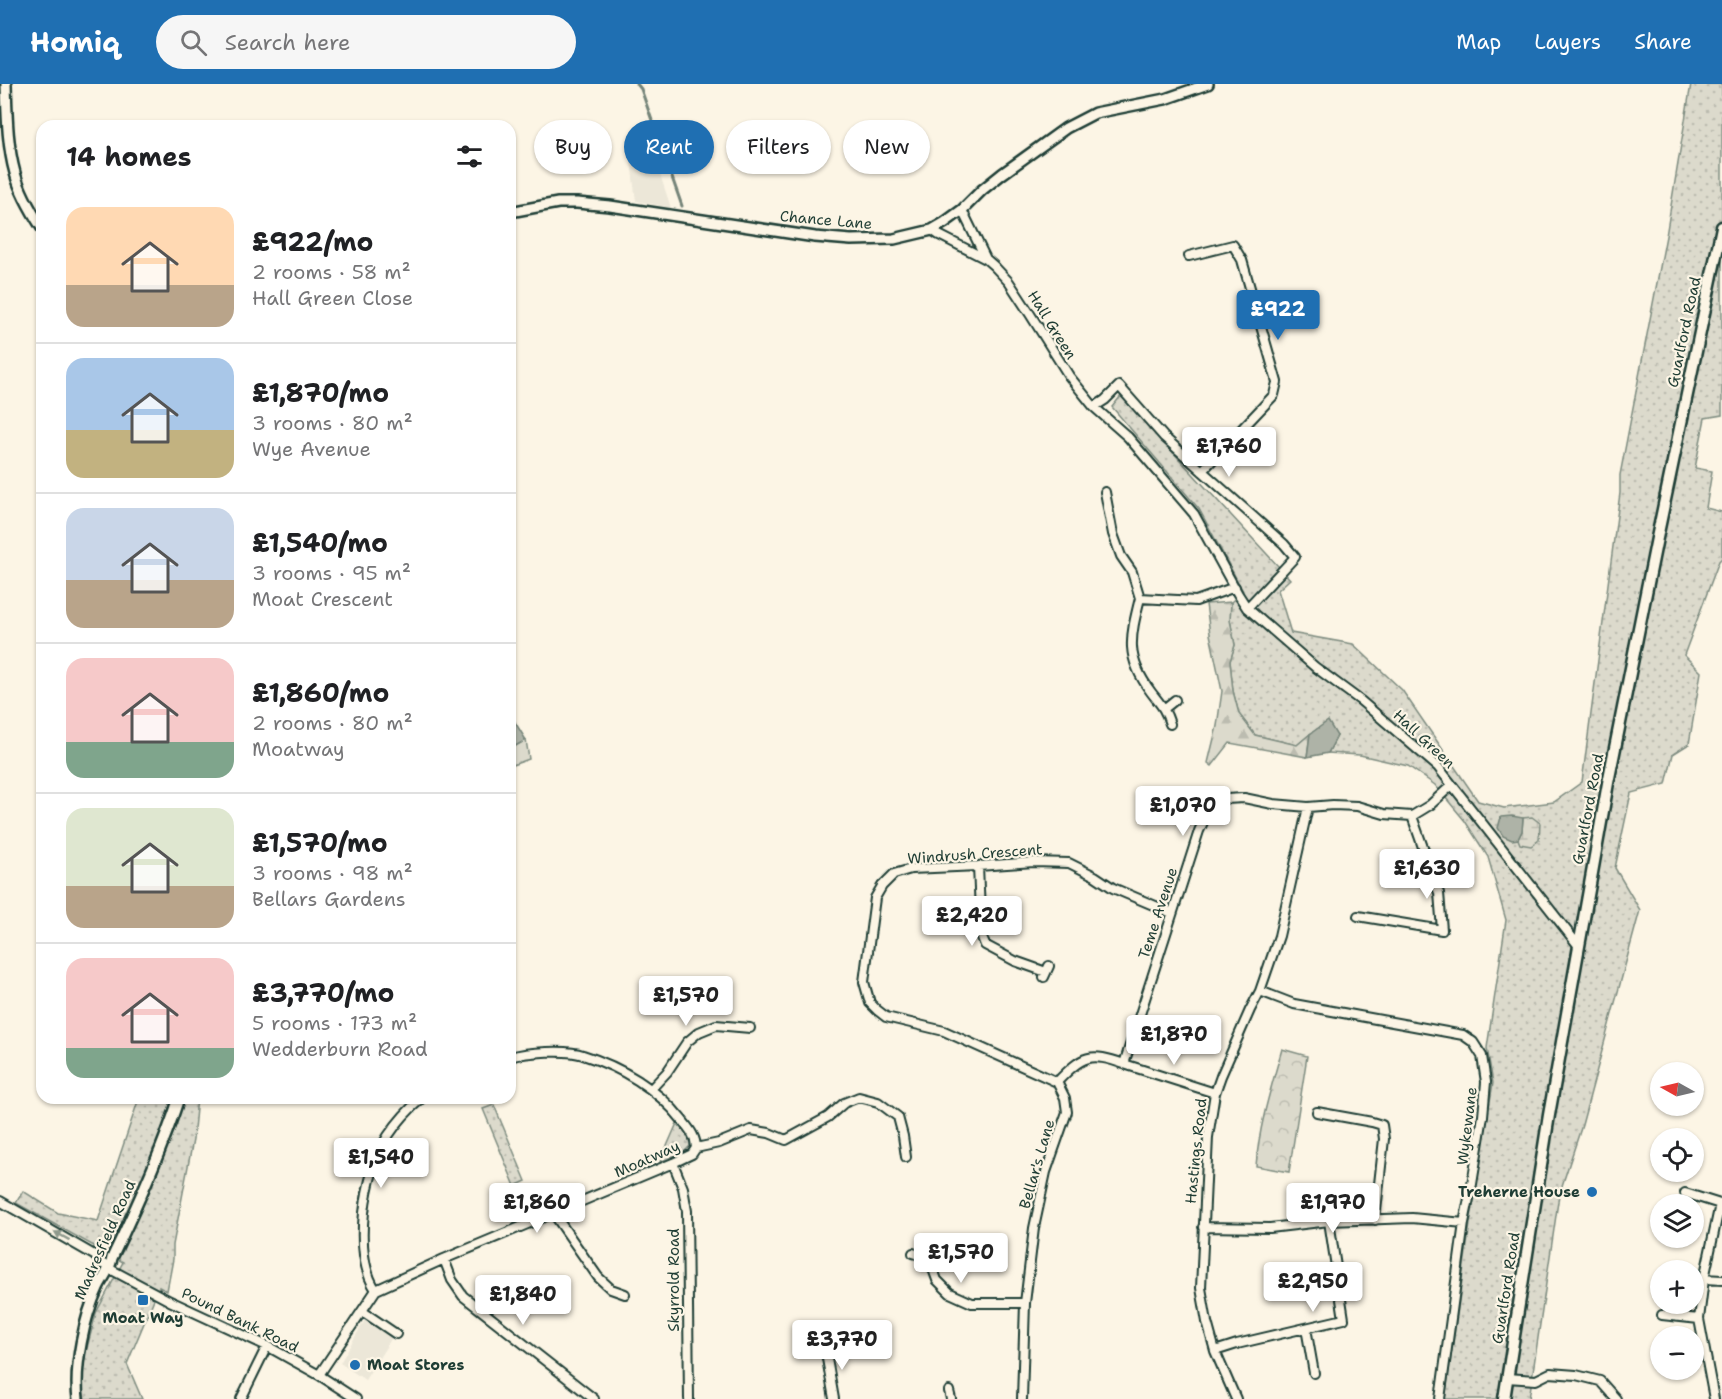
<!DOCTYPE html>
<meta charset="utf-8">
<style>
:root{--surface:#fff;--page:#f6f6f6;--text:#202124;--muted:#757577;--line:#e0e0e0;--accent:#1f6fb2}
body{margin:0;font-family:"Shantell Sans",sans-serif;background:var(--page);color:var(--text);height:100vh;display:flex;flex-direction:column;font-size:22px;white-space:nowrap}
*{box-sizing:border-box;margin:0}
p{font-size:20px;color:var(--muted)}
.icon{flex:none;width:33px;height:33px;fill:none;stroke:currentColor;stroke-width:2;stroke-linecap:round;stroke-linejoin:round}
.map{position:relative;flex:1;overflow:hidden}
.drawer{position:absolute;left:36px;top:36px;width:480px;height:984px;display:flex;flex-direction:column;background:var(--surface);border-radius:18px;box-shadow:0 2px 4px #0004}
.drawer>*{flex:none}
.top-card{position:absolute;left:534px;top:36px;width:570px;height:54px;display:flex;gap:12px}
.needle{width:39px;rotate:278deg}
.tools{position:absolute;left:1650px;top:978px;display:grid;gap:12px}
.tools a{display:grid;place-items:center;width:54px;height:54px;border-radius:50%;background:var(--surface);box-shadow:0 2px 4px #0004;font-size:30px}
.price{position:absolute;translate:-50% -51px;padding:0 14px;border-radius:6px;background:#fff;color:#222;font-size:20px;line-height:39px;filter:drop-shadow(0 2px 3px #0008)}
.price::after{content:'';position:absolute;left:50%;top:36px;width:18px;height:14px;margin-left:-9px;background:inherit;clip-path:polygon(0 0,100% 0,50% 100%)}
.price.active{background:var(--accent);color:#fff}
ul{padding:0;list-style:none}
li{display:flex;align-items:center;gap:18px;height:150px;padding:0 30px}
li+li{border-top:2px solid var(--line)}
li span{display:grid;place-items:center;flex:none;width:168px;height:120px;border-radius:18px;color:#555}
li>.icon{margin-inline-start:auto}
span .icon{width:72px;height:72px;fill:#fffc;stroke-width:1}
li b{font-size:26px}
h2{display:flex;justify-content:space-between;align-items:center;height:72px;padding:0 30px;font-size:26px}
.pill{padding:0 21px;border-radius:27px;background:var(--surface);box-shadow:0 2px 4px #0004;font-size:21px;line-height:54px}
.pill.active{background:var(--accent);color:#fff}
header{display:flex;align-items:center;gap:36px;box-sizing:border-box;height:84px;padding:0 30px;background:var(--accent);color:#fff}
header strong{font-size:28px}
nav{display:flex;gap:33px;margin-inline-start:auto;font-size:21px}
.search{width:420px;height:54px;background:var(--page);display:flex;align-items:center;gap:15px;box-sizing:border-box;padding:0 21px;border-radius:33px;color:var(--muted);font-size:22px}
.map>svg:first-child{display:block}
</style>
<header>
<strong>Homiq</strong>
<div class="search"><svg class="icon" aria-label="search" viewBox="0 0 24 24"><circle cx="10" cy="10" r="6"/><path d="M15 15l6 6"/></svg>Search here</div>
<nav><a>Map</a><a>Layers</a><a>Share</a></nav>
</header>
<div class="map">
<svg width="1722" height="1315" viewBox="0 0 1722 1315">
<defs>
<pattern id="grass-dots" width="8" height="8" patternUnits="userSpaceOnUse" patternTransform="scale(1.5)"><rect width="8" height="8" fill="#dcdacc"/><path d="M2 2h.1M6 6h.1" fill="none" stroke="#bcbcb0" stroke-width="1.8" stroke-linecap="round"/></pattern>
<pattern id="forest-firs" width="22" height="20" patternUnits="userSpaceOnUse" patternTransform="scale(1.5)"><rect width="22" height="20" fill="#dcdacc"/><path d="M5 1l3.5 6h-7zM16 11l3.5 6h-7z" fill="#bcbcb0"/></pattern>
<pattern id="wetland-marsh" width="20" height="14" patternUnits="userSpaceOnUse" patternTransform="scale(1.5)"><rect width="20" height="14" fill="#dcdacc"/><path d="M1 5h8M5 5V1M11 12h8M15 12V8" fill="none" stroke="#bcbcb0"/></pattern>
<pattern id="park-crowns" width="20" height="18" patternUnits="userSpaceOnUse" patternTransform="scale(1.5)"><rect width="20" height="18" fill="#dcdacc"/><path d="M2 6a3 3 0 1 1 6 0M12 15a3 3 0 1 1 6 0" fill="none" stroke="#bcbcb0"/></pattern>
</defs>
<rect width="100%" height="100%" fill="#fcf5e5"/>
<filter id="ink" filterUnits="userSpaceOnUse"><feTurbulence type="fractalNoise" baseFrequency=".0167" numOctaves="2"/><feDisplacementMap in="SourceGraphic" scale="12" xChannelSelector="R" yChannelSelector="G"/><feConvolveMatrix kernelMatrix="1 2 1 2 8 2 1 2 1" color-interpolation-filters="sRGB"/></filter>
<g filter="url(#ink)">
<path fill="#ece7d8" d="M 653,69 L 671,124 L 636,117 L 631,78 Z
M 366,1234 L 393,1252 L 365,1296 L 340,1279 Z"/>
<path fill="url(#grass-dots)" stroke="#7e8c80" stroke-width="1.5" d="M 1691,0 L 1722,0 L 1722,331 L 1705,334 L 1695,384 L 1712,387 L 1706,424 L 1722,428 L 1722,474 L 1719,477 L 1684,571 L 1701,588 L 1689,660 L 1673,670 L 1666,700 L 1631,709 L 1615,784 L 1640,826 L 1582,1041 L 1559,1111 L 1529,1315 L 1445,1315 L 1470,1140 L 1493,999 L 1487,964 L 1506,836 L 1488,773 L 1465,737 L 1435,701 L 1408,682 L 1360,671 L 1328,669 L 1337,652 L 1310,650 L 1297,661 L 1255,651 L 1239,630 L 1233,607 L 1230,577 L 1235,561 L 1230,536 L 1231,518 L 1243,507 L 1199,425 L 1112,323 L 1121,312 L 1290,495 L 1278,506 L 1291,549 L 1353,560 L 1402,606 L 1478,717 L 1504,724 L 1554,718 L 1582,698 L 1620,409 L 1620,391 L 1666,152 Z
M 139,1014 L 197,1014 L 193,1056 L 173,1161 L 173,1175 L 167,1207 L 159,1203 L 127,1280 L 142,1315 L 85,1315 L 80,1291 L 96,1229 L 123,1178 L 16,1119 L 23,1107 L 58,1129 L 98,1137 Z
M 494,1021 L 526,1097 L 515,1102 L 483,1025 Z
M 678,1037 L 689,1052 L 690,1062 L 684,1068 L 660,1078 Z"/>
<path fill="url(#forest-firs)" stroke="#7e8c80" stroke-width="1.5" d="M 1231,518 L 1230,536 L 1235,561 L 1230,577 L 1233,607 L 1239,630 L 1255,651 L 1297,661 L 1310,650 L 1307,673 L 1230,659 L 1212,682 L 1208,679 L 1217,642 L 1222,607 L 1210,550 L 1206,520 Z
M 526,656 L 529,675 L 510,682 L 510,665 Z"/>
<path fill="url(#wetland-marsh)" stroke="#7e8c80" stroke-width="1.5" d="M 1532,733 L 1540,739 L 1539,756 L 1531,762 L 1520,760 L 1518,755 L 1522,747 L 1523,734 Z"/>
<path fill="url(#park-crowns)" stroke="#7e8c80" stroke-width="1.5" d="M 1282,965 L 1307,972 L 1289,1088 L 1256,1082 C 1259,1042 1271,1004 1282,965 Z"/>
<path fill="#aeb3a7" stroke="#758479" stroke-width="1.5" d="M 510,630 L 526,656 L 510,665 Z
M 1328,637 L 1337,652 L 1328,669 L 1307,673 L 1310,650 Z
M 1512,732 L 1523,734 L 1522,747 L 1518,755 L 1512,756 L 1503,752 L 1498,744 L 1501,733 Z"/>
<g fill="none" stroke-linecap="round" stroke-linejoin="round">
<path stroke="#758479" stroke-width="3" d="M 637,0 L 641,5 L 682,122"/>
<defs>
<path id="minor" d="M 962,126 L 986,175
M 932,146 L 939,151 L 986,175 L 994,182 L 1009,198 L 1030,230 L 1069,292 L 1094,323 L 1128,353 L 1194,430 L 1238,510 L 1247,524 L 1315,583 L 1361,617 L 1438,683 L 1578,861
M 1189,172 L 1233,161 L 1242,176 L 1277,298 L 1274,311 L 1202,387
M 1094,323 L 1105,316 L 1119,302 L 1164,353 L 1284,460 L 1295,473 L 1247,524
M 1105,408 L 1113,450 L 1121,472 L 1132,488 L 1140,514
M 1165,624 L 1175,616
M 1170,640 C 1165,624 1160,620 1151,608 C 1125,573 1130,554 1140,514 L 1196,517 L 1235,503
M 978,782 L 981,851 L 985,861 L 1015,877 L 1046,888
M 1358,832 L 1442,846 L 1439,809 L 1412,732
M 1044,893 L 1049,882
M 1260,907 L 1294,920 L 1463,951 L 1473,958 L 1482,972 L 1486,998 L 1483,1032 L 1472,1100 L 1464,1139 L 1440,1315
M 510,973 C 527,968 567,965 583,971 C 621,983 658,1005 682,1036 C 689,1045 696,1052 696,1064
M 1124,980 L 1215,1009
M 1057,998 L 944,947 L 886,933 L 877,926 L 870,919 L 864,898 L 873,829 L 875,814 L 882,802 L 894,790 L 911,785 L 978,782 L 1034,778 L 1069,779 L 1095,792 L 1113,804 L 1172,829
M 1057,998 C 1083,971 1090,968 1124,980 L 1199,747 L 1210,723 L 1226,715 L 1244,714 L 1273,720 L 1308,723 L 1333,721 L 1357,722 L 1384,730 L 1412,732 L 1430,721 L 1452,701
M 651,1005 L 667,988 L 687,958 L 699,948 L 716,941 L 750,944
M 1317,1028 L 1372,1038 L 1382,1041 L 1384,1055 L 1375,1136
M 673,1079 L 683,1104 L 687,1127 L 689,1315
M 1685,1109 L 1720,1120
M 0,1117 L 94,1171 L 103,1180 L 110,1185 L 170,1217 L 267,1262 L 319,1291 L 356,1315
M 554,1130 L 598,1193 L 611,1205 L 625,1210
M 1203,1143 L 1270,1144 L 1329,1137 L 1412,1134 L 1464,1139
M 913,1169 L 929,1174 L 937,1196 L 950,1209 L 972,1219 L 1025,1219
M 929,1174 L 937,1163
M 444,1175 L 452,1196 L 463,1212 L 594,1315
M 1704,1195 L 1722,1196
M 376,1206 C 351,1170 365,1087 388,1052 C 398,1037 409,1025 422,1014
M 362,1227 L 396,1250
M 1662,1231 L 1699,1235
M 1306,1244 L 1314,1289
M 825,1263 L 834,1315
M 1215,1267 L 1237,1260 L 1344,1235 L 1329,1137
M 319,1291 L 376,1206 L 444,1175 L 673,1079 L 692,1070 L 696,1064 L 719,1059 L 751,1046 L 769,1049 L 786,1056 L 828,1033 L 844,1019 L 859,1013 L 878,1018 L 898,1033 L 903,1052 L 906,1073
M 1507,1294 L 1536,1296 L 1550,1289 L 1576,1291 L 1600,1297 L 1616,1315
M 949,1307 L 951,1315
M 241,1315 L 267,1262
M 1022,1315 L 1025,1219 L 1034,1144 L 1046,1088 L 1067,1028 L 1065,1014 L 1057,998
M 1236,1315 L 1215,1267 L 1207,1238 L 1201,1204 L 1208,1053 L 1215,1009 L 1221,992 L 1250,926 L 1260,907 L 1279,852 L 1308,723
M 1714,1315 L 1699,1235 L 1704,1195 L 1720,1120 L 1722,1121"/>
<path id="tertiary" d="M 6,0 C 7,30 7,60 15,89 C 20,108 31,127 42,144
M 510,128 L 558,119 L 577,119 L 610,122 L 815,153 L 851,156 L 894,155 L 932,146 L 944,139 L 962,126 L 982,106 L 1002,90 L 1066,44 L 1095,29 L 1165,15 L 1208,0
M 78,1315 C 74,1283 84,1233 98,1204 C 103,1193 110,1187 112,1174 C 137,1122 161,1069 179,1014"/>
<path id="secondary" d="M 1504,1315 L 1549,1031 L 1608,699 L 1657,454 L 1722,143"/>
</defs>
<use href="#minor" stroke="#1f3d34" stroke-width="12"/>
<use href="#tertiary" stroke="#1f3d34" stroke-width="14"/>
<use href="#secondary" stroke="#1f3d34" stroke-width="15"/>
<use href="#minor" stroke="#fcf5e5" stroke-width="8"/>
<use href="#tertiary" stroke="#fcf5e5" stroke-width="9"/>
<use href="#secondary" stroke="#fcf5e5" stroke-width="10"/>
</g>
<defs><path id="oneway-solid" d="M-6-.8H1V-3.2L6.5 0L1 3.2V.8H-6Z" transform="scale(1.5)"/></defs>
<use fill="#8e998c" href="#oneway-solid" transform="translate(62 1152) rotate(-151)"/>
</g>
<g fill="#1f6fb2" stroke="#fcf5e5" stroke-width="2">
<circle cx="1592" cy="1108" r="6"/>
<rect x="137" y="1210" width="12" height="12" rx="3"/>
<circle cx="355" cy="1281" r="6"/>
</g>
<g text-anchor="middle" stroke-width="4.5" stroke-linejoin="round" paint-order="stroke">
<g font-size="15" fill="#1f3d34" stroke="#fcf5e5">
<text transform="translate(826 136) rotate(5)" y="5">Chance Lane</text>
<text transform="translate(1052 241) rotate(58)" y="5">Hall Green</text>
<text transform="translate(1684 248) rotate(-78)" y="5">Guarlford Road</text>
<text transform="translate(1424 655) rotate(43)" y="5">Hall Green</text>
<text transform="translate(1588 725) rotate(-79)" y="5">Guarlford Road</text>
<text transform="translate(975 770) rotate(-4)" y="5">Windrush Crescent</text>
<text transform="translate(1158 829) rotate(-72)" y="5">Teme Avenue</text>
<text transform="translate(1467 1042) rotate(-83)" y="5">Wykewane</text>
<text transform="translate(1196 1067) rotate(-84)" y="5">Hastings Road</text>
<text transform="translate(647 1075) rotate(-24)" y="5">Moatway</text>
<text transform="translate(1037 1080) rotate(-74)" y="5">Bellar's Lane</text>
<text transform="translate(105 1156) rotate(-66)" y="5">Madresfield Road</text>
<text transform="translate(674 1196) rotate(-90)" y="5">Skyrrold Road</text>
<text transform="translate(1506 1204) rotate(-81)" y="5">Guarlford Road</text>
<text transform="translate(240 1236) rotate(26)" y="5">Pound Bank Road</text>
</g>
<g font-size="15" font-weight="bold" fill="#1f3d34" stroke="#fcf5e5" text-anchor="end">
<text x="1580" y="1113">Treherne House</text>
<text x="143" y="1239" text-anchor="middle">Moat Way</text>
<text x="367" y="1286" text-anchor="start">Moat Stores</text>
</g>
</g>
</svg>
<div class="tools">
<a><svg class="needle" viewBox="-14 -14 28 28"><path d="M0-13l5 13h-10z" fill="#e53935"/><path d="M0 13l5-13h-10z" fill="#757577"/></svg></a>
<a><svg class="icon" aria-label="locate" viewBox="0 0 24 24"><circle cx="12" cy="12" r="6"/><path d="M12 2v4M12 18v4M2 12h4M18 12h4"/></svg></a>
<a><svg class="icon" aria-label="layers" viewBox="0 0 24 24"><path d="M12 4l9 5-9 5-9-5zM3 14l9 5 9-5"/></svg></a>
<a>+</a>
<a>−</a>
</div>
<b class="price active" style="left:1278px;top:257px">£922</b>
<b class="price" style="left:1229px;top:394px">£1,760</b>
<b class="price" style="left:1183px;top:753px">£1,070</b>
<b class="price" style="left:1427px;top:816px">£1,630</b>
<b class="price" style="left:972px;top:863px">£2,420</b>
<b class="price" style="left:686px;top:943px">£1,570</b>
<b class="price" style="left:1174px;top:982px">£1,870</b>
<b class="price" style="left:381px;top:1105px">£1,540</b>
<b class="price" style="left:537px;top:1150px">£1,860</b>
<b class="price" style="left:1333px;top:1150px">£1,970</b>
<b class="price" style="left:961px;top:1200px">£1,570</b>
<b class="price" style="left:1313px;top:1229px">£2,950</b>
<b class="price" style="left:523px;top:1242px">£1,840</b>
<b class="price" style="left:842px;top:1287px">£3,770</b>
<div class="top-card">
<a class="pill">Buy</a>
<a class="pill active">Rent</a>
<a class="pill">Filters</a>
<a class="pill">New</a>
</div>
<section class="drawer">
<h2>14 homes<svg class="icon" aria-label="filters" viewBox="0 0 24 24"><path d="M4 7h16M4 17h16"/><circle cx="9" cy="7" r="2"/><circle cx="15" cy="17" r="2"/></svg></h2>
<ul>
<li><span style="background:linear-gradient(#ffd9b3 65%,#b9a48a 0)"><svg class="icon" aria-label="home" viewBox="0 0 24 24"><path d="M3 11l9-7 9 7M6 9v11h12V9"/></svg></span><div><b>£922/mo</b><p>2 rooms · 58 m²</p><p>Hall Green Close</p></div></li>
<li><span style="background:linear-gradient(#a9c7e8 60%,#c2b280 0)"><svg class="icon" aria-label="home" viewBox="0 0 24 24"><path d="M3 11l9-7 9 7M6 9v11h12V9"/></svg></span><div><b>£1,870/mo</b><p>3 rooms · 80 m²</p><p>Wye Avenue</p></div></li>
<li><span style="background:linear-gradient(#c9d6e8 60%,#b9a48a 0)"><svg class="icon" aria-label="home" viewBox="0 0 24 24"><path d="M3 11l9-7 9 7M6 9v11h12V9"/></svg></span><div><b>£1,540/mo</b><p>3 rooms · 95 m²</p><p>Moat Crescent</p></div></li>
<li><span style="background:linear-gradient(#f6c9c9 70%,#7fa58c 0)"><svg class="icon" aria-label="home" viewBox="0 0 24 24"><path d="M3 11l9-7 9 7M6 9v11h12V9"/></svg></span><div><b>£1,860/mo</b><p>2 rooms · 80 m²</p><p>Moatway</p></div></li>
<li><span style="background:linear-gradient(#dfe7d0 65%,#b9a48a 0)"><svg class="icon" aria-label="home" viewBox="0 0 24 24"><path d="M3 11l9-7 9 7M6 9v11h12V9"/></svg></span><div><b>£1,570/mo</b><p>3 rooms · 98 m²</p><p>Bellars Gardens</p></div></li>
<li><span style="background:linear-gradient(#f6c9c9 75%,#7fa58c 0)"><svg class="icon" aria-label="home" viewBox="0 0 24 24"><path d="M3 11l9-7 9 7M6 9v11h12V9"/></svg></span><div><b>£3,770/mo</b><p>5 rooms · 173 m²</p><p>Wedderburn Road</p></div></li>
</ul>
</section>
</div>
